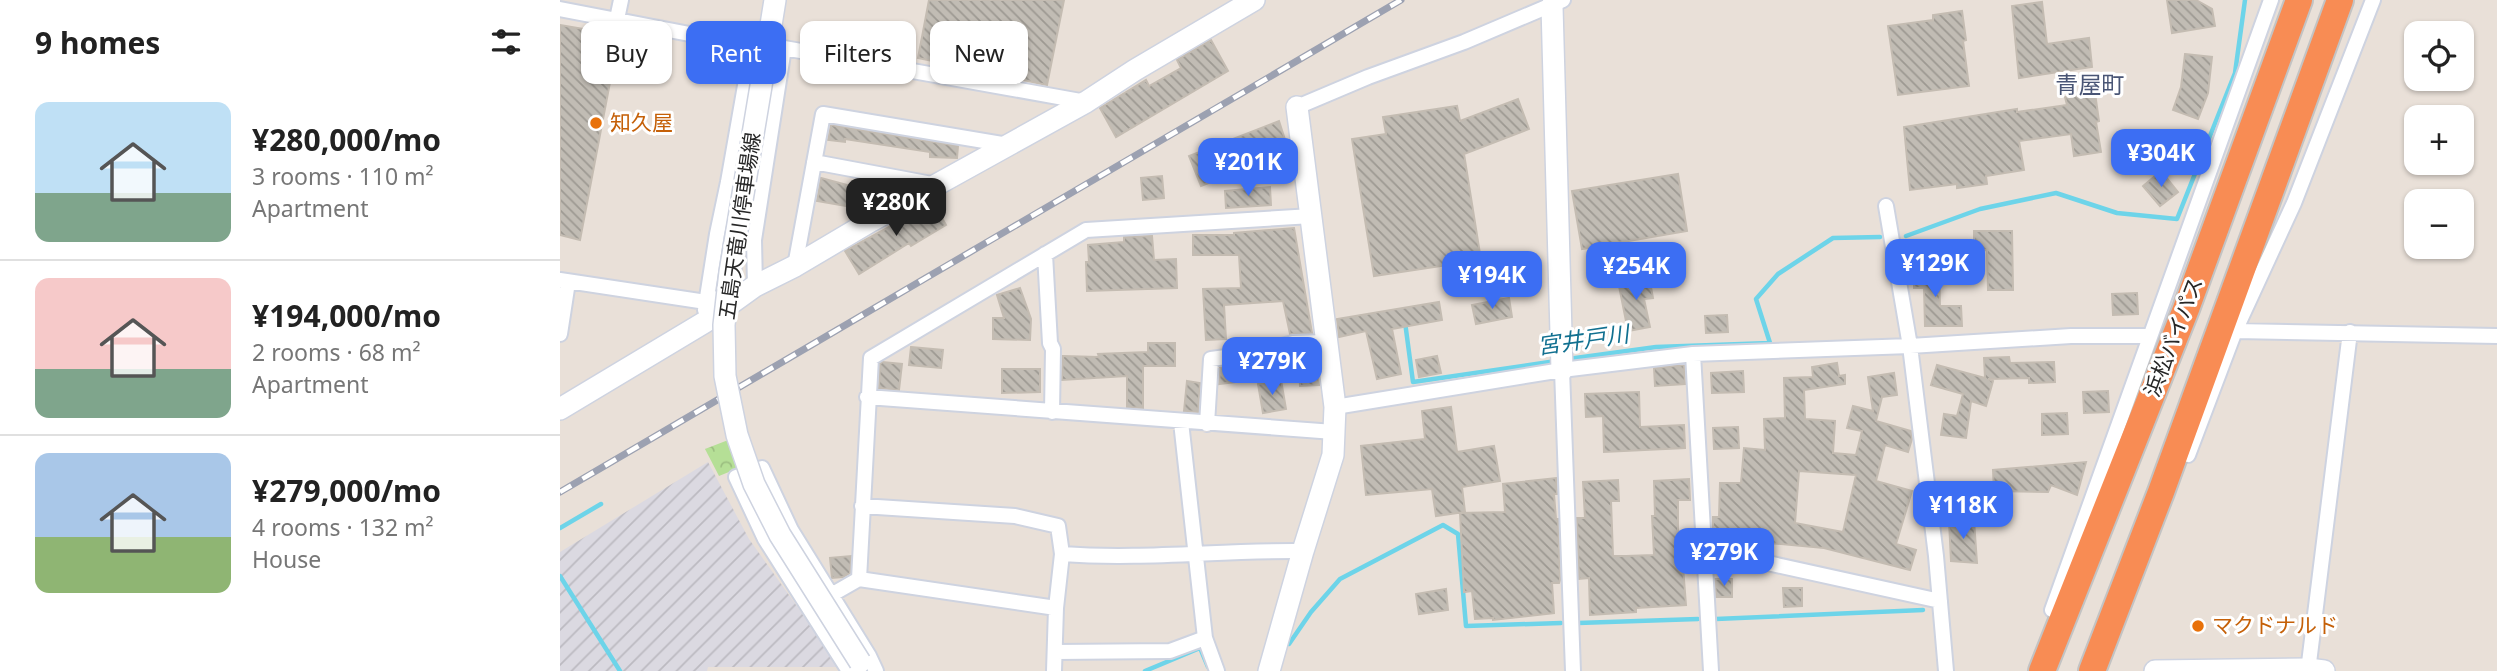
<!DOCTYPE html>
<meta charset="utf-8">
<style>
:root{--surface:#fff;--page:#f2f2f2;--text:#222;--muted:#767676;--line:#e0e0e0;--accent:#3c6ef3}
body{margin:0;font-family:"Noto Sans","Noto Sans JP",sans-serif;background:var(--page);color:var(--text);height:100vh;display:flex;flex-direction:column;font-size:26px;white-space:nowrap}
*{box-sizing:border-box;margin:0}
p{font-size:23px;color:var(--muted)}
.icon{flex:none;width:38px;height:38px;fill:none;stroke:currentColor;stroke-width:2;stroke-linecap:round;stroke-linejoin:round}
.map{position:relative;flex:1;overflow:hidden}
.panel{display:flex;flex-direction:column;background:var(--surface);width:560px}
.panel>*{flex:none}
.guide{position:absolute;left:21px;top:21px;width:665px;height:63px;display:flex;gap:14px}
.controls{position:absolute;left:1844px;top:21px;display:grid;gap:14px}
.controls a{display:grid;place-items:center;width:70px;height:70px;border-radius:14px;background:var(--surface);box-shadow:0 2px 5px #0004;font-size:35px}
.price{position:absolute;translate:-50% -60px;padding:0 16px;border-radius:14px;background:var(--accent);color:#fff;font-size:23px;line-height:46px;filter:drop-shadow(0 2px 4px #0008)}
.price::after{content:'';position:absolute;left:50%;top:42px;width:21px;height:16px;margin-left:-10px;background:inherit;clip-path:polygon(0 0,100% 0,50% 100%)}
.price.selected{background:#222;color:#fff}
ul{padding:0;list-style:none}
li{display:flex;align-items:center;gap:21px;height:175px;padding:0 35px}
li+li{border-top:2px solid var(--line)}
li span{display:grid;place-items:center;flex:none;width:196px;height:140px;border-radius:14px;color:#555}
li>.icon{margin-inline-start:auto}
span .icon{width:84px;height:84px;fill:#fffc;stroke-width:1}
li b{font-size:30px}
h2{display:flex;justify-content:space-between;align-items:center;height:84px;padding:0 35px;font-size:30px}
.pill{padding:0 24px;border-radius:14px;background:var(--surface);box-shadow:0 2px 5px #0004;font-size:24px;line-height:63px}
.pill.selected{background:var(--accent);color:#fff}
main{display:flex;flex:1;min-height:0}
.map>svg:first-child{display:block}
</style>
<main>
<section class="panel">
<h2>9 homes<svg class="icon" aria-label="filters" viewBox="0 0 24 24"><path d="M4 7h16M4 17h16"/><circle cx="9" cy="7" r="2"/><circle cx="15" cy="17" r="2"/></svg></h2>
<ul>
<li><span style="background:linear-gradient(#bfe0f5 65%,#7fa58c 0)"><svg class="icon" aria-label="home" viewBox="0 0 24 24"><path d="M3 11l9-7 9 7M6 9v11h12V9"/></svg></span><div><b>¥280,000/mo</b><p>3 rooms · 110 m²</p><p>Apartment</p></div></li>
<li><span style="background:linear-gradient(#f6c9c9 65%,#7fa58c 0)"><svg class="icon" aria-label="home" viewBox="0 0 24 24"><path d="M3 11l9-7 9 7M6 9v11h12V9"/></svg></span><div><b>¥194,000/mo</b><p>2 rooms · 68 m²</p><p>Apartment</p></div></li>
<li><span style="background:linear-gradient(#a9c7e8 60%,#8fb573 0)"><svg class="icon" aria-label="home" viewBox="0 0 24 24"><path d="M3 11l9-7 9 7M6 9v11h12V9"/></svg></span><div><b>¥279,000/mo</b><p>4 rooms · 132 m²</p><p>House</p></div></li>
</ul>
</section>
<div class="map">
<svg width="1937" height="671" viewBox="0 0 1937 671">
<defs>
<pattern id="industrial-furrows" width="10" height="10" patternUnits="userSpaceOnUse" patternTransform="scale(1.75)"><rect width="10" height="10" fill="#dbd9e1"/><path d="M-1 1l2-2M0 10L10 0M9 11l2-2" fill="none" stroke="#bcbac1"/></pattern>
<pattern id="park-crowns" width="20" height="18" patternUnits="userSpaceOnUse" patternTransform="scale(1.75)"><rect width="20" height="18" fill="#b5df96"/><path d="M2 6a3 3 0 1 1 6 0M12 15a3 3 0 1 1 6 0" fill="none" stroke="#9cbf81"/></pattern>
<pattern id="building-back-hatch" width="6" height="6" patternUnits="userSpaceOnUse" patternTransform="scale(1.75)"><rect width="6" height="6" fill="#c1bcb4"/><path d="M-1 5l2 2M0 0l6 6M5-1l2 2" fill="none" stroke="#9d9992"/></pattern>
</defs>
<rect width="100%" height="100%" fill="#e9e0d8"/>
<path fill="url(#industrial-furrows)" d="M 148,462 L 189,539 L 241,612 L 277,667 L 148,667 L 147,671 L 0,671 L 0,552 Z"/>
<path fill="url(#park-crowns)" d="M 176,437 L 186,465 L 159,476 L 145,449 Z"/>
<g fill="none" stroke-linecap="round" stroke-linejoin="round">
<path stroke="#6dd4e9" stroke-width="4.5" d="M 1346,236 L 1420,209 L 1496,193 L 1557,213 L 1617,219 L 1675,73 L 1685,0
M 845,322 L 853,382 L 996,361
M 1008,359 L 1096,347 L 1210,343 L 1196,299 L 1218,274 L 1273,238 L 1320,237
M 0,528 L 41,504
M 0,576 L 60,671
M 1156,619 L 1363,610
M 1018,623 L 1138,619
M 729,644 L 751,612 L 780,579 L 883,525 L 898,534 L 906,626 L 1001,623
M 585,671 L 640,648 L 648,667"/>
</g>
<path fill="url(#building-back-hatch)" stroke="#c4bcb2" stroke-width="2" fill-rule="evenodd" d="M 369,0 L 504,0 L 487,85 L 358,58 Z
M 1607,0 L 1636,0 L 1652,9 L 1655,26 L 1612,33 Z
M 1482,2 L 1487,44 L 1529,38 L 1532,67 L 1459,78 L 1452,6 Z
M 1402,11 L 1406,40 L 1403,41 L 1409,86 L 1338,95 L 1328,26 L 1373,20 L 1373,15 Z
M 0,25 L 59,35 L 20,240 L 0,235 Z
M 651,40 L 668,71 L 556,137 L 540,108 L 586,80 L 589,86 L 621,68 L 617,60 Z
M 1625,54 L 1652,57 L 1648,93 L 1638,119 L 1613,110 L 1621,87 Z
M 1535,93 L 1539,121 L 1536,122 L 1541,152 L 1514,156 L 1511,134 L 1459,141 L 1464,170 L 1426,176 L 1427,184 L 1397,188 L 1397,184 L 1350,190 L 1344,127 L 1457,109 L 1457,112 L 1507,105 L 1505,97 Z
M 958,99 L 969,129 L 904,154 L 921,260 L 814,276 L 792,139 L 826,134 L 823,117 L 897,106 L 900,121 Z
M 719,121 L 729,152 L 641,186 L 629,156 Z
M 271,125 L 398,146 L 397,158 L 370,157 L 370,152 L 285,139 L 285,142 L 268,140 Z
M 1607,134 L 1633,143 L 1625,164 L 1600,155 Z
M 1601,171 L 1618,192 L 1600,206 L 1583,186 Z
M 1118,174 L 1127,231 L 1022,249 L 1012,191 Z
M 602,176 L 604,198 L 583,200 L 581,178 Z
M 261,178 L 302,189 L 298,208 L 257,201 Z
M 310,182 L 325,185 L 321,200 L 317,203 L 306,201 Z
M 710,187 L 711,205 L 666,208 L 665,191 Z
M 373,203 L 386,225 L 351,246 L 349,243 L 299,274 L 285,251 Z
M 734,228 L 752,333 L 730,334 L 723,301 L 664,305 L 666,339 L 646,340 L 643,289 L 681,288 L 679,255 L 633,255 L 633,235 L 674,235 L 674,233 Z
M 1414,231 L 1452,231 L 1453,290 L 1428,290 L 1427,250 L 1414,251 Z
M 592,236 L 594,260 L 616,259 L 617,288 L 527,291 L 526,262 L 529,262 L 528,245 L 564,242 L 564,237 Z
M 1379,266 L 1380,306 L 1401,306 L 1402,326 L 1365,326 L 1364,288 L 1354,288 L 1354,267 Z
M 1089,276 L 1093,298 L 1084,299 L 1090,327 L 1068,331 L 1058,281 Z
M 460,288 L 471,319 L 470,340 L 433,339 L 433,318 L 444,318 L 437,295 Z
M 1577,293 L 1578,314 L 1553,315 L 1552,294 Z
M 949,298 L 952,317 L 916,324 L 912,305 Z
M 879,302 L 882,320 L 832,329 L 841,374 L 817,379 L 806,331 L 779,337 L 777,319 Z
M 1167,315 L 1168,332 L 1146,333 L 1145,316 Z
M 588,343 L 615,343 L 615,366 L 583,366 L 583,408 L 567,407 L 567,376 L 502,380 L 503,356 L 539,357 L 538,354 L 588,352 Z
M 351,347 L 383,350 L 381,368 L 349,365 Z
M 739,352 L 755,352 L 759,385 L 740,386 Z
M 877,356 L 881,373 L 859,377 L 856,360 Z
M 1449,357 L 1450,363 L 1494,362 L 1495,382 L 1469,383 L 1469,378 L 1428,379 L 1433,381 L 1426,406 L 1411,401 L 1406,438 L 1381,435 L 1384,414 L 1397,416 L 1403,394 L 1371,385 L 1377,365 L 1425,378 L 1424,358 Z
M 322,362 L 342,364 L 339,390 L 319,388 L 320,364 Z
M 1277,363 L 1279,376 L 1285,375 L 1285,384 L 1244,390 L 1245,419 L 1275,421 L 1273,453 L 1296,455 L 1302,431 L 1287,428 L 1293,406 L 1313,411 L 1308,377 L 1334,373 L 1337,395 L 1322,397 L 1316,421 L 1351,431 L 1352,439 L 1348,452 L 1325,445 L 1316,481 L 1352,491 L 1336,544 L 1356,550 L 1350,570 L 1264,548 L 1153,538 L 1153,517 L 1159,517 L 1160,483 L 1181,483 L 1184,448 L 1205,450 L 1204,419 L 1225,418 L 1224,378 L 1253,377 L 1252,367 ZM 1239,471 L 1296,475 L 1283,532 L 1235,523 Z
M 690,364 L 691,380 L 659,384 L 660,368 Z
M 1124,365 L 1125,384 L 1095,386 L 1094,368 Z
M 442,369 L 480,369 L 480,392 L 442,393 Z
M 1183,371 L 1184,392 L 1152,393 L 1151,373 Z
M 721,380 L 726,409 L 703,413 L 698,384 Z
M 627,381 L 640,383 L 638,412 L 624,411 Z
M 1548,391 L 1549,412 L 1524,413 L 1523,392 Z
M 1079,392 L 1080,427 L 1124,425 L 1125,448 L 1044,452 L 1043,416 L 1026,417 L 1025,394 Z
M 891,407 L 897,452 L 934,446 L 940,481 L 902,487 L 905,512 L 876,516 L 872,489 L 806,495 L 801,446 L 865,439 L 862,411 Z
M 1507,413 L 1508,434 L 1482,435 L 1482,414 Z
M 1178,427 L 1179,448 L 1154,449 L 1153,428 Z
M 1526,462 L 1517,495 L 1491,485 L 1488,492 L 1434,491 L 1433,470 Z
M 996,478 L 997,494 L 994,494 L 996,519 L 998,519 L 1000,580 L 999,583 L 992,583 L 994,613 L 933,620 L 933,618 L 915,619 L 912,591 L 904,592 L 900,513 L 945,512 L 943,484 Z
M 1129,479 L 1130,500 L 1118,500 L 1118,554 L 1122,554 L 1126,605 L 1076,608 L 1076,612 L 1030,615 L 1029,578 L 1019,579 L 1017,518 L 1025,518 L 1023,482 L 1058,480 L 1059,501 L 1051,501 L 1053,556 L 1066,556 L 1094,555 L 1092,516 L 1095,516 L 1094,481 Z
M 1414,520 L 1417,563 L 1391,561 L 1389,521 Z
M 291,556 L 290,573 L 283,577 L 272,578 L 270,558 Z
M 1155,579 L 1172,579 L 1172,597 L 1156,597 Z
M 1223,588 L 1242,588 L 1242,606 L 1224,607 Z
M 886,589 L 888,610 L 859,614 L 856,594 Z"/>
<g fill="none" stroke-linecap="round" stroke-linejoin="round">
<defs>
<path id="street" d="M 0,9 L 192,46 L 224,48 L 526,102
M 57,19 L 61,0
M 737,107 L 808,77 L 904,42 L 1003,0
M 254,162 L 377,185
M 1326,206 L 1350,346 L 1376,556 L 1386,671
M 485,254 L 490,343 L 493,349 L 492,412
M 235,266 L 263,114 L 448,145
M 0,280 L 146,302 L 195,286 L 194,240 L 224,48
M 145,310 L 157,234 L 168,182 L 192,46
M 1675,331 L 1937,336
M 0,334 L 8,282
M 1133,354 L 1151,671
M 1002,370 L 1013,671
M 307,397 L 774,432
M 775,407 L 1002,370 L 1133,354 L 1350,346 L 1511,336 L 1589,336
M 621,422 L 645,638 L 657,671
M 647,424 L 651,359 L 696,353 L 733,343 L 767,342
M 1628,455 L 1675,331 L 1734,203 L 1813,0
M 302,506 L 455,516 L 498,526 L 502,554
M 1144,549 L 1380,601
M 299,579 L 311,358 L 526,230 L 752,216
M 271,595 L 299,579 L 496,608
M 1492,610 L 1711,0
M 495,652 L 610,651 L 645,638
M 289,671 L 205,539 L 176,477 L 202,468 L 231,530 L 309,656 L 316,671
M 494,671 L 496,608 L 502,554 C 582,560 662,550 743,551
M 1748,671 L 1790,332"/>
<path id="secondary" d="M 992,6 L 1002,370
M 206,56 L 215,0
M 0,409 L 145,322 L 195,286 L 235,266 L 311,221 L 526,102 L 575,70 L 694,0
M 709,671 L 743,551 L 773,455 L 775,407 L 737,107
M 1595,671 L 1748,669 L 1764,671"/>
<path id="highway" d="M 1482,671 L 1626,309 L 1739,0
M 1532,671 L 1601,492 L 1780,0"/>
</defs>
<use href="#street" stroke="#ced3e0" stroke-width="18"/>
<use href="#secondary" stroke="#ced3e0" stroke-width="24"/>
<use href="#highway" stroke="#c3c3c3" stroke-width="30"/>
<use href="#street" stroke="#fff" stroke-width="14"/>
<use href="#secondary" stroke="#fff" stroke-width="21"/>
<use href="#highway" stroke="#f88c54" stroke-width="26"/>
<defs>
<path id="rail" d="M 0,492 L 841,0"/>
</defs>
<use href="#rail" stroke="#9ca1b1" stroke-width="7"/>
<use href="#rail" stroke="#fff" stroke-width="4.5" stroke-dasharray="13" stroke-linecap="butt"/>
<defs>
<path id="secondary-bridge" d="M 206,56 L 170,272 L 164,325 L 165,376 L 177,435 L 194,484 L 220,535 L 300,662"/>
</defs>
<use href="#secondary-bridge" stroke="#ced3e0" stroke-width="24" stroke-linecap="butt"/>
<use href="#secondary-bridge" stroke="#fff" stroke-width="21"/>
</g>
<g fill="#e8710a" stroke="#fff" stroke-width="2.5">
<circle cx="36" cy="123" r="7"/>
<circle cx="1638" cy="626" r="7"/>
</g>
<g text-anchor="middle" stroke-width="6" stroke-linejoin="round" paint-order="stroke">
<g font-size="21" fill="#c56008" stroke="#fff" text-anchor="start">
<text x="50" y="130">知久屋</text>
<text x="1652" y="633">マクドナルド</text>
</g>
<g font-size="21" fill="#272727" stroke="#fff">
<text transform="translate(180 226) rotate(-82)" y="7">五島天竜川停車場線</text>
<text transform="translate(1614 337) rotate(-69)" y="7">浜松バイパス</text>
</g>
<g font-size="23" fill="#495575" stroke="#fff">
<text x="1530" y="93">青屋町</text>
</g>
<g font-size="23" font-style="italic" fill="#117090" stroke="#fff">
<text transform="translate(1023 340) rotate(-8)" y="8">宮井戸川</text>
</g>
</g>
</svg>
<div class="controls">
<a><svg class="icon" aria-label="locate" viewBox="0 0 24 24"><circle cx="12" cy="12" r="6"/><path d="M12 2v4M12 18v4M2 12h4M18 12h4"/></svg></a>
<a>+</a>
<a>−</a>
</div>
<b class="price" style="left:1601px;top:189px">¥304K</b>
<b class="price" style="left:688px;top:198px">¥201K</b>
<b class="price selected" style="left:336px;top:238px">¥280K</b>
<b class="price" style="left:1375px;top:299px">¥129K</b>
<b class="price" style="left:1076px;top:302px">¥254K</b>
<b class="price" style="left:932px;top:311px">¥194K</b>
<b class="price" style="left:712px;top:397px">¥279K</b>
<b class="price" style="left:1403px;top:541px">¥118K</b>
<b class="price" style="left:1164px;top:588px">¥279K</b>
<div class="guide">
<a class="pill">Buy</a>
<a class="pill selected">Rent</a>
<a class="pill">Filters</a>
<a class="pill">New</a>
</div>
</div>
</main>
